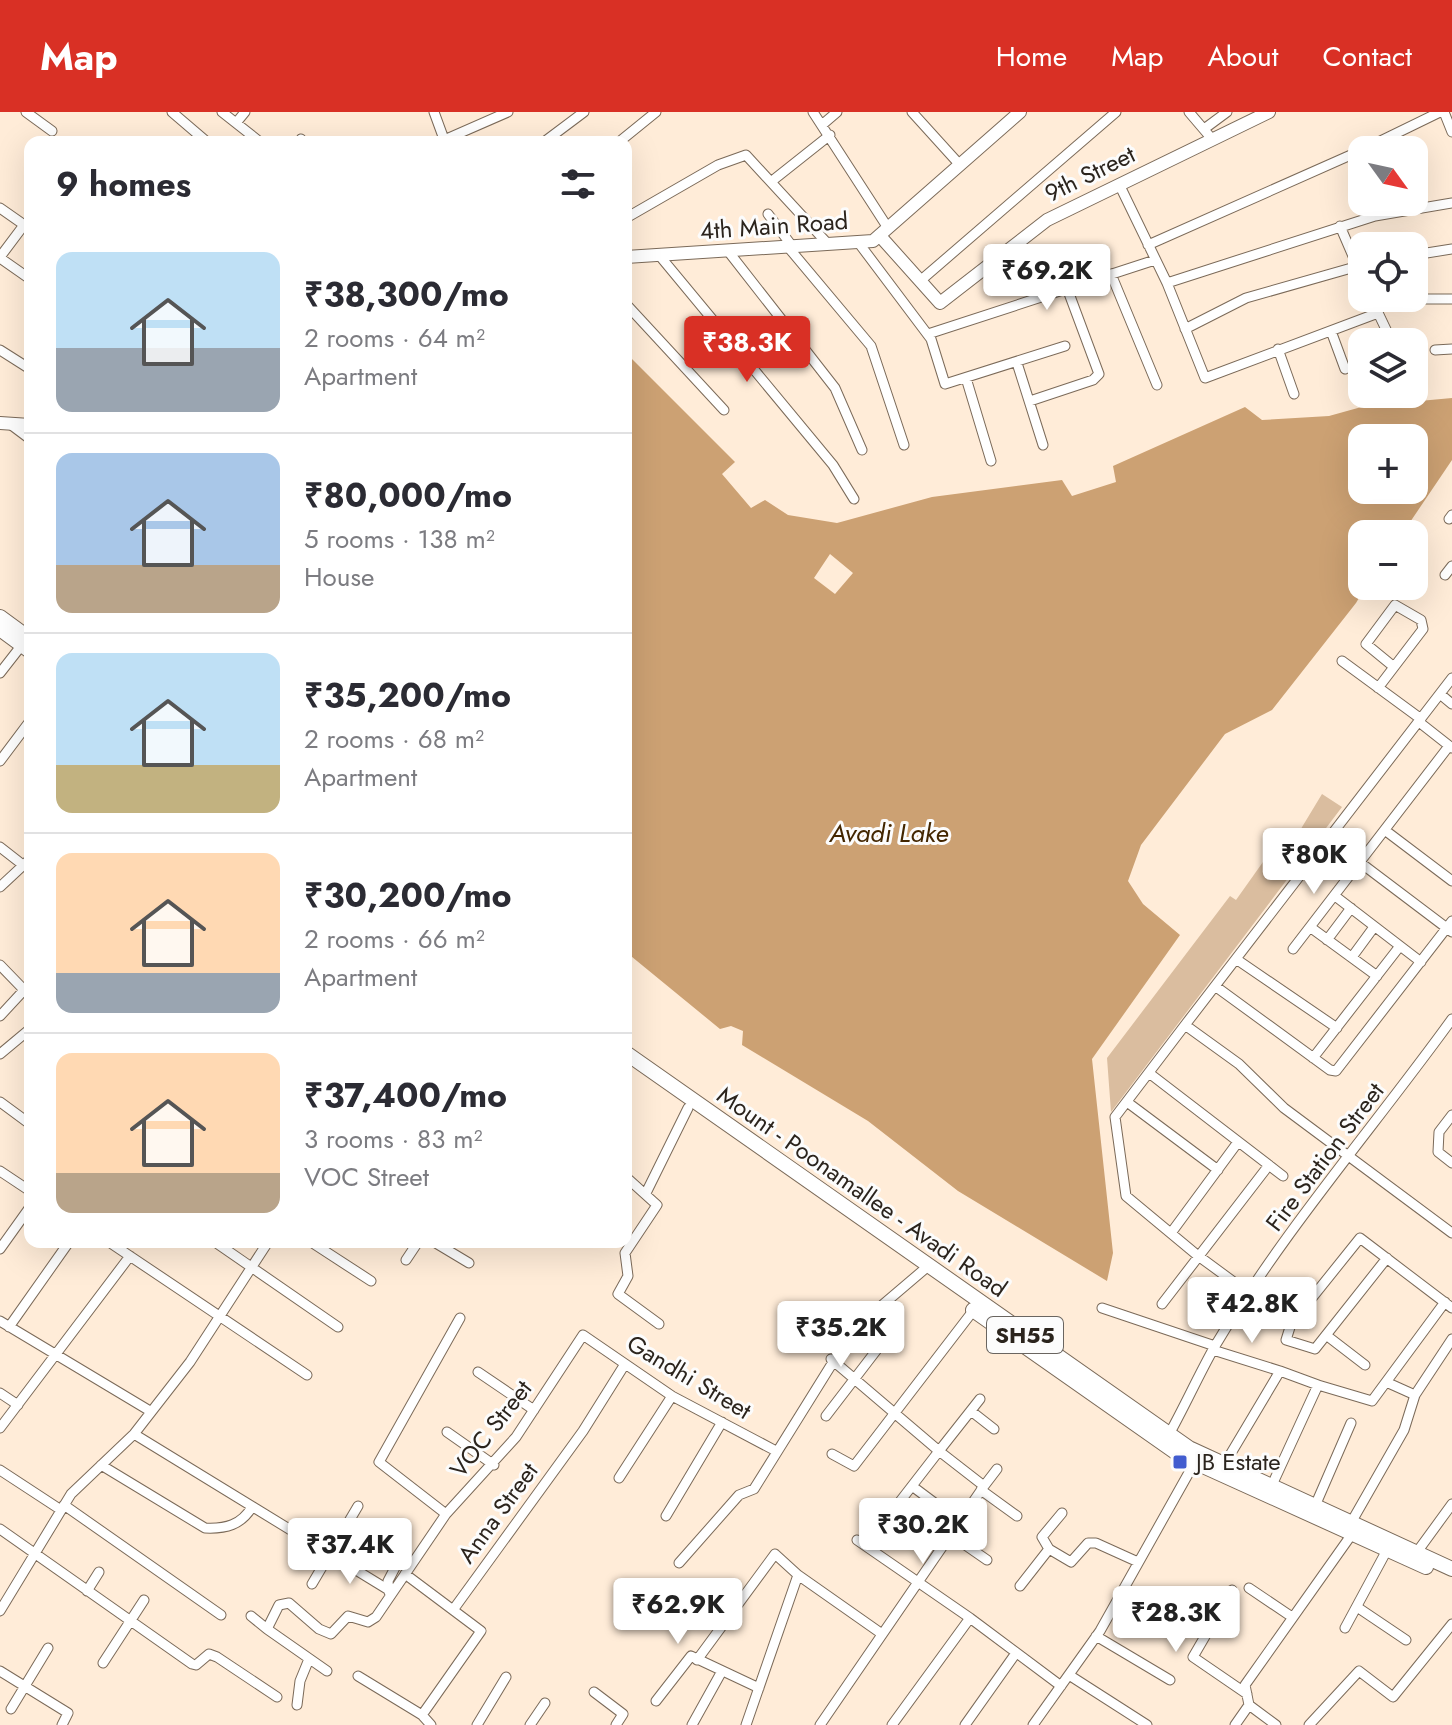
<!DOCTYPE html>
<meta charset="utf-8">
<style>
:root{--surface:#fff;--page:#f7f7f7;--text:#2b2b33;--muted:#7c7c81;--line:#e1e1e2;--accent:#d93025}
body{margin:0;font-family:Jost,sans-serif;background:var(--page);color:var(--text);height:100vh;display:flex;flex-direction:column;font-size:30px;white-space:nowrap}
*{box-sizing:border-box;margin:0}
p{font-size:26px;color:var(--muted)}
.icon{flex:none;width:44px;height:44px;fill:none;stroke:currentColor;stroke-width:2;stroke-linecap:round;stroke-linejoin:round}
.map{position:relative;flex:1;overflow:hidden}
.sheet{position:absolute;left:24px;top:24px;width:608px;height:1112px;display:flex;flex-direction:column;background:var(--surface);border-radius:16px;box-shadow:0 8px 32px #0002}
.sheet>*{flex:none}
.needle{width:52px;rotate:123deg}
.buttons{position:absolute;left:1348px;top:24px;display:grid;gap:16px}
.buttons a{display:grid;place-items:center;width:80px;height:80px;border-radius:16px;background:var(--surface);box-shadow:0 8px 32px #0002;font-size:40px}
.price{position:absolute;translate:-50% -68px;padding:0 18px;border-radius:8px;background:#fff;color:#222;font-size:26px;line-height:52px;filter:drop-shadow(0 2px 4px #0008)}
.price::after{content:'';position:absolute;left:50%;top:48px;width:24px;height:18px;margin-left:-12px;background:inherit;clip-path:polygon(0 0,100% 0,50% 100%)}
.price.current{background:var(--accent);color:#fff}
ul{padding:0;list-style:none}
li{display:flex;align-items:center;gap:24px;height:200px;padding:0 32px}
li+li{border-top:2px solid var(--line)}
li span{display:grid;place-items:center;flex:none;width:224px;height:160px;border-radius:16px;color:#555}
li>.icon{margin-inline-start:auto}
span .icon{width:96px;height:96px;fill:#fffc;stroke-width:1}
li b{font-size:34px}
h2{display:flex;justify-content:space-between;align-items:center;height:96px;padding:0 32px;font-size:34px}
header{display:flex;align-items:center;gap:48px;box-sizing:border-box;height:112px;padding:0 40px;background:var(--accent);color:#fff}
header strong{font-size:38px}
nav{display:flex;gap:44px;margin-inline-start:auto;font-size:28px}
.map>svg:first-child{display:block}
</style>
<header>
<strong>Map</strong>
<nav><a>Home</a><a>Map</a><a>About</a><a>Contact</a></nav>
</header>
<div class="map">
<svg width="1452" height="1613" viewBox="0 0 1452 1613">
<rect width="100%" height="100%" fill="#ffecd8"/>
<path fill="#dabd9f" d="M 1322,682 L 1342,695 L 1111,1000 L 1107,946 L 1230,784 L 1236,788 L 1285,719 L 1296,725 Z"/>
<path fill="#cca173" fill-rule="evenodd" d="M 626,241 L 735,350 L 722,362 L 751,396 L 765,388 L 788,403 L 837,411 L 932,385 L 1062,368 L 1072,384 L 1116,370 L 1113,354 L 1245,295 L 1262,308 L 1329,304 L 1365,294 L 1452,286 L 1452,348 L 1402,422 L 1362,422 L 1362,474 L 1366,474 L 1356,491 L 1272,598 L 1225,622 L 1141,733 L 1128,769 L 1143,792 L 1180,823 L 1092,947 L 1113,1141 L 1107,1169 L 958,1079 L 868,1009 L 742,933 L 743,919 L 731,914 L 720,917 L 626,840 ZM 1362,326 L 1414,326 L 1414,378 L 1362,378 ZM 830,442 L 853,461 L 835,482 L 814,466 Z"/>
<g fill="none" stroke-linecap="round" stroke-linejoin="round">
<defs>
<path id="street" d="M 26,0 L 52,19
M 172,0 L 207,30
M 222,0 L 260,30
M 434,0 L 445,30
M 813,0 L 888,116
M 912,0 L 960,53
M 1189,0 L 1212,27
M 1444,0 L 1452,20
M 236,11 L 245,0
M 823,12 L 837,0
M 1204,17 L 1227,0
M 1394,23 L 1402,38
M 444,28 L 508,0
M 299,30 L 301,27
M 544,30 L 584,0
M 619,30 L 656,0
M 1362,38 L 1440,0
M 772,69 L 830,23
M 1119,72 L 1167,171 L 1205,266 L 1378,201
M 0,96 L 30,117
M 768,102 L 792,134
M 626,106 L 718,53 L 746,43 L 828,132
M 1340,114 L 1362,165
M 858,130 L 931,227 L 945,272 L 1065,234
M 1148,133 L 1362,38
M 788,135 L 871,234 L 904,333
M 728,139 L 835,276 L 862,338
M 659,143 L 833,353 L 854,387
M 1414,143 L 1452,137
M 0,145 L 24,113
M 0,146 L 30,167
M 1111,162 L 1157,273
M 920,169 L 1116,0
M 1167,171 L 1375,104 L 1452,91
M 1371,186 L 1392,230
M 1423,187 L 1452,187
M 626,192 L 724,298
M 1185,217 L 1246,186 L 1362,153
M 1331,219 L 1345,257
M 928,222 L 1155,148
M 1278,237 L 1294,282
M 0,238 L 30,257
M 1435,238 L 1452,237
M 1017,251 L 1043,333
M 966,266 L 991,349
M 1030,289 L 1093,268 L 1099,262 L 1067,176
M 10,312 L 30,327
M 1449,407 L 1452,403
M 1445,463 L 1452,454
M 1342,549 L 1421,607
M 0,561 L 25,529
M 1452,566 L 1185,913 L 1239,952 L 1284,996 L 1452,1121
M 1378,576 L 1423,517 L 1421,508 L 1395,493 L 1366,532 L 1394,555
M 1440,582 L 1452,592
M 1419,610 L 1452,636
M 0,649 L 30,609
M 1386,719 L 1452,769
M 1329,727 L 1452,820
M 0,735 L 23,753
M 0,775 L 30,747
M 1335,784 L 1421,850
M 1310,815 L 1377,864
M 1327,828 L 1351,796
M 1293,837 L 1449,634
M 1352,845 L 1374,815
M 1236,847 L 1337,916
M 0,853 L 30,884
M 1215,874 L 1330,958 L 1336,959 L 1452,809
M 0,904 L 25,877
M 1185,913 L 1115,1005 L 1126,1084 L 1197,1143 L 1291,1212 L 1360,1126 L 1452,1196
M 0,942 L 30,917
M 1313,946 L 1400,834
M 1149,961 L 1283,1064
M 0,990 L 30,1012
M 1127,990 L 1218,1058
M 1452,1003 L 1439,1020 L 1438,1040 L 1452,1051
M 0,1059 L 30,1079
M 626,1065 L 657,1093 L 625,1141 L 628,1164 L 618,1182 L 659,1212
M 646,1081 L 688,996
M 1171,1121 L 1238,1030
M 109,1130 L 307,1263
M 215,1130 L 338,1215
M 311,1130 L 371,1169
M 434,1130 L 469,1151
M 0,1137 L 30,1095
M 406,1148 L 418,1130
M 1162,1192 L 1269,1053
M 1102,1196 L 1215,1234
M 0,1209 L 150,1299
M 1291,1212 L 1286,1228 L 1315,1237 L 1387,1146
M 9,1215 L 69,1130
M 1326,1223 L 1365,1253
M 1213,1238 L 1280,1259
M 831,1247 L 939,1339 L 898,1392
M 478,1260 L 534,1298
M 1386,1270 L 1415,1283 L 1452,1227
M 1318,1273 L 1372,1289 L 1445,1190
M 0,1281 L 18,1293
M 971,1299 L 994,1317
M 826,1304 L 882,1231
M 0,1316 L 130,1144
M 447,1320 L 494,1353
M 134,1322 L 387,1477
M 1167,1326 C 1184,1296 1198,1264 1215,1234 C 1284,1118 1374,1015 1452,907
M 832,1342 L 854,1354 L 973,1199
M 101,1353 L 205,1416 C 226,1417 241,1413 252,1395
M 1224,1353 L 1280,1259 L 1318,1273 L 1272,1373
M 0,1358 L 61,1398
M 619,1366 L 672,1284
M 912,1374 L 936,1392
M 984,1374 L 997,1357
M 981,1378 L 1017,1404
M 64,1393 L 221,1503
M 1315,1394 L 1351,1311
M 446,1402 L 379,1350 L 460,1206
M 666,1404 L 722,1310
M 1352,1409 L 1404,1318 L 1415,1283
M 349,1410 L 400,1446 L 388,1469 L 389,1480
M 0,1417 L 192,1552 L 196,1553 L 209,1542 L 217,1545 L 277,1585
M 951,1423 L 987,1448
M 857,1428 L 970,1506
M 1049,1437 L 1042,1425 L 1062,1401
M 1417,1440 L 1452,1392
M 679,1451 L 739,1383 L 754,1377 L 853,1218 L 927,1155
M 405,1462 L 453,1498
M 312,1472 L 358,1394
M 1020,1474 L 1049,1437 L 1071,1450 L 1088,1431 L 1096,1431 L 1138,1450
M 1249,1476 L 1292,1505
M 1232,1478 L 1193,1545 L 1247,1582
M 87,1479 L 99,1460
M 1156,1494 L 1204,1522
M 1357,1495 L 1406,1528
M 0,1499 L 71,1382 L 134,1322 L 190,1250 L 268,1130
M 251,1504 L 267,1517
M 1345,1516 L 1387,1438
M 1096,1524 L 1170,1568
M 697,1548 L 775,1442 L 798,1463
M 103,1551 L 144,1488
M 0,1559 L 68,1601 L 62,1613
M 327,1559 L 267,1517 L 279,1493 L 289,1491 L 319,1517 L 331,1522 L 348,1504 L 368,1510 L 376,1505 L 446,1402 L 516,1325 L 583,1223 L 672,1284 L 776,1339
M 1069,1563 L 1147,1613
M 358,1564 L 422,1603 L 431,1613
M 594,1580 L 623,1602 L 616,1613
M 656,1589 L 691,1544 L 759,1576
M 297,1593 L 300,1569 L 309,1547
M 1249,1593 L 1276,1613
M 11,1597 L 48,1536
M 422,1603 L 481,1519 L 453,1498 L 583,1319 L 625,1252
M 477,1613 L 506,1565
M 530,1613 L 545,1591
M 692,1613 L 722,1559
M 746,1613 L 798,1463 L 882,1522
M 820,1613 L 984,1374 L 939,1339 L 980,1287
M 892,1613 L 970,1506 L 1061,1574
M 965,1613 L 1016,1541
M 1033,1613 L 1100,1519 L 1196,1348
M 1235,1613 L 1249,1593 L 1245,1573 L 1352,1422
M 1309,1613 L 1359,1559 L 1393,1585 L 1452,1512"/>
<path id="secondary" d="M 880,124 L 940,191 L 1047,108 L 1269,0
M 626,145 L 873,129 L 1020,0
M 0,311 L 30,313"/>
<path id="primary" d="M 0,505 L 30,527
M 0,517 L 30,539
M 626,941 L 1189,1336 L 1452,1457
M 973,1198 L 1181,1344 L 1426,1455"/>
</defs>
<use href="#street" stroke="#7b6a59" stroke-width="11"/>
<use href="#secondary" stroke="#7b6a59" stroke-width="14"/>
<use href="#primary" stroke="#7b6a59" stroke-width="16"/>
<use href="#street" stroke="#fff" stroke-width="9"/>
<use href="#secondary" stroke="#fff" stroke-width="12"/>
<use href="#primary" stroke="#fff" stroke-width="14"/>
</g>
<rect fill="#415ccf" stroke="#fcfcfc" stroke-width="3" x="1172" y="1342" width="16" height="16" rx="4"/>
<g text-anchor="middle" stroke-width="6" stroke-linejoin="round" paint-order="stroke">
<rect fill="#fcfcfc" stroke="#6a6560" stroke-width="2" x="987" y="1205" width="76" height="36" rx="6"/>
<g font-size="22" font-weight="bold" fill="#2b241d">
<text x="1025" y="1231">SH55</text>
</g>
<g font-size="24" fill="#2b241d" stroke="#fcfcfc">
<text transform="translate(1090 62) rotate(-26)" y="8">9th Street</text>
<text transform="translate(774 114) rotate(-4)" y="8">4th Main Road</text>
<text transform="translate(1325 1045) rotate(-53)" y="8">Fire Station Street</text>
<text transform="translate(862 1080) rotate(35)" y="8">Mount - Poonamallee - Avadi Road</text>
<text transform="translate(689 1265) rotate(31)" y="8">Gandhi Street</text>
<text transform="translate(491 1317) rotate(-52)" y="8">VOC Street</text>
<text transform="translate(498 1401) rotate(-54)" y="8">Anna Street</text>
</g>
<g font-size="24" fill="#2b241d" stroke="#fcfcfc" text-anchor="start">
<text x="1196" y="1358">JB Estate</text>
</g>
<g font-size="26" font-style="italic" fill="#432600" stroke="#fcfcfc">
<text x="889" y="730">Avadi Lake</text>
</g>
</g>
</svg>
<div class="buttons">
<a><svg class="needle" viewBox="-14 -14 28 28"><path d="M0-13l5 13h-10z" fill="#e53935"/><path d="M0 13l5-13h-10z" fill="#7c7c81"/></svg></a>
<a><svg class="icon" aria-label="locate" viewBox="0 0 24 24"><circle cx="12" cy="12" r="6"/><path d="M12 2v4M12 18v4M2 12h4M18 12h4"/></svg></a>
<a><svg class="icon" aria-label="layers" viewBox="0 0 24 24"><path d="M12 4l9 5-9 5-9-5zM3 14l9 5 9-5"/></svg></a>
<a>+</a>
<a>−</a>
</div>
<b class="price" style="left:1047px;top:200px">₹69.2K</b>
<b class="price current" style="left:747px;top:272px">₹38.3K</b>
<b class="price" style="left:1314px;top:784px">₹80K</b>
<b class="price" style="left:1252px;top:1233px">₹42.8K</b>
<b class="price" style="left:841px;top:1257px">₹35.2K</b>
<b class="price" style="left:923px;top:1454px">₹30.2K</b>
<b class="price" style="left:350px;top:1474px">₹37.4K</b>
<b class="price" style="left:678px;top:1534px">₹62.9K</b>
<b class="price" style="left:1176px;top:1542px">₹28.3K</b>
<section class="sheet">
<h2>9 homes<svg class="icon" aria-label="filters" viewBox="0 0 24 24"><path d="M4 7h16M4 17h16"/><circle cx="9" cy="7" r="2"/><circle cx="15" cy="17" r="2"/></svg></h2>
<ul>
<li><span style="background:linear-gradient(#bfe0f5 60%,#9aa5b1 0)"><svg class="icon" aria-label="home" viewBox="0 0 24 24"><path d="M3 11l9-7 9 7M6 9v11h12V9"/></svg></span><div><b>₹38,300/mo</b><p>2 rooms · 64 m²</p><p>Apartment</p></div></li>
<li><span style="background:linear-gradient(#a9c7e8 70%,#b9a48a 0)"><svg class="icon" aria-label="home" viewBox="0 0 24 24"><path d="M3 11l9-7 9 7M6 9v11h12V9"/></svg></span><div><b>₹80,000/mo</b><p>5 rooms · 138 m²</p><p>House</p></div></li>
<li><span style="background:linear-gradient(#bfe0f5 70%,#c2b280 0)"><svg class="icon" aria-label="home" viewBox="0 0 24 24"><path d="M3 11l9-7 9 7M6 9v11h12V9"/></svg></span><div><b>₹35,200/mo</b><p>2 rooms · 68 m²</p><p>Apartment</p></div></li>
<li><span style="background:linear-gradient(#ffd9b3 75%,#9aa5b1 0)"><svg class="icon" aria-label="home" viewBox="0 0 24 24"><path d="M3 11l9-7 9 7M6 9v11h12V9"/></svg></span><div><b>₹30,200/mo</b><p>2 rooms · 66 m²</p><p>Apartment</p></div></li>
<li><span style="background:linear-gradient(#ffd9b3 75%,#b9a48a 0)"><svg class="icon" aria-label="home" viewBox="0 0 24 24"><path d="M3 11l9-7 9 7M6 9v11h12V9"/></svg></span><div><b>₹37,400/mo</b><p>3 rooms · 83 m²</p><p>VOC Street</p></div></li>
</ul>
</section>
</div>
